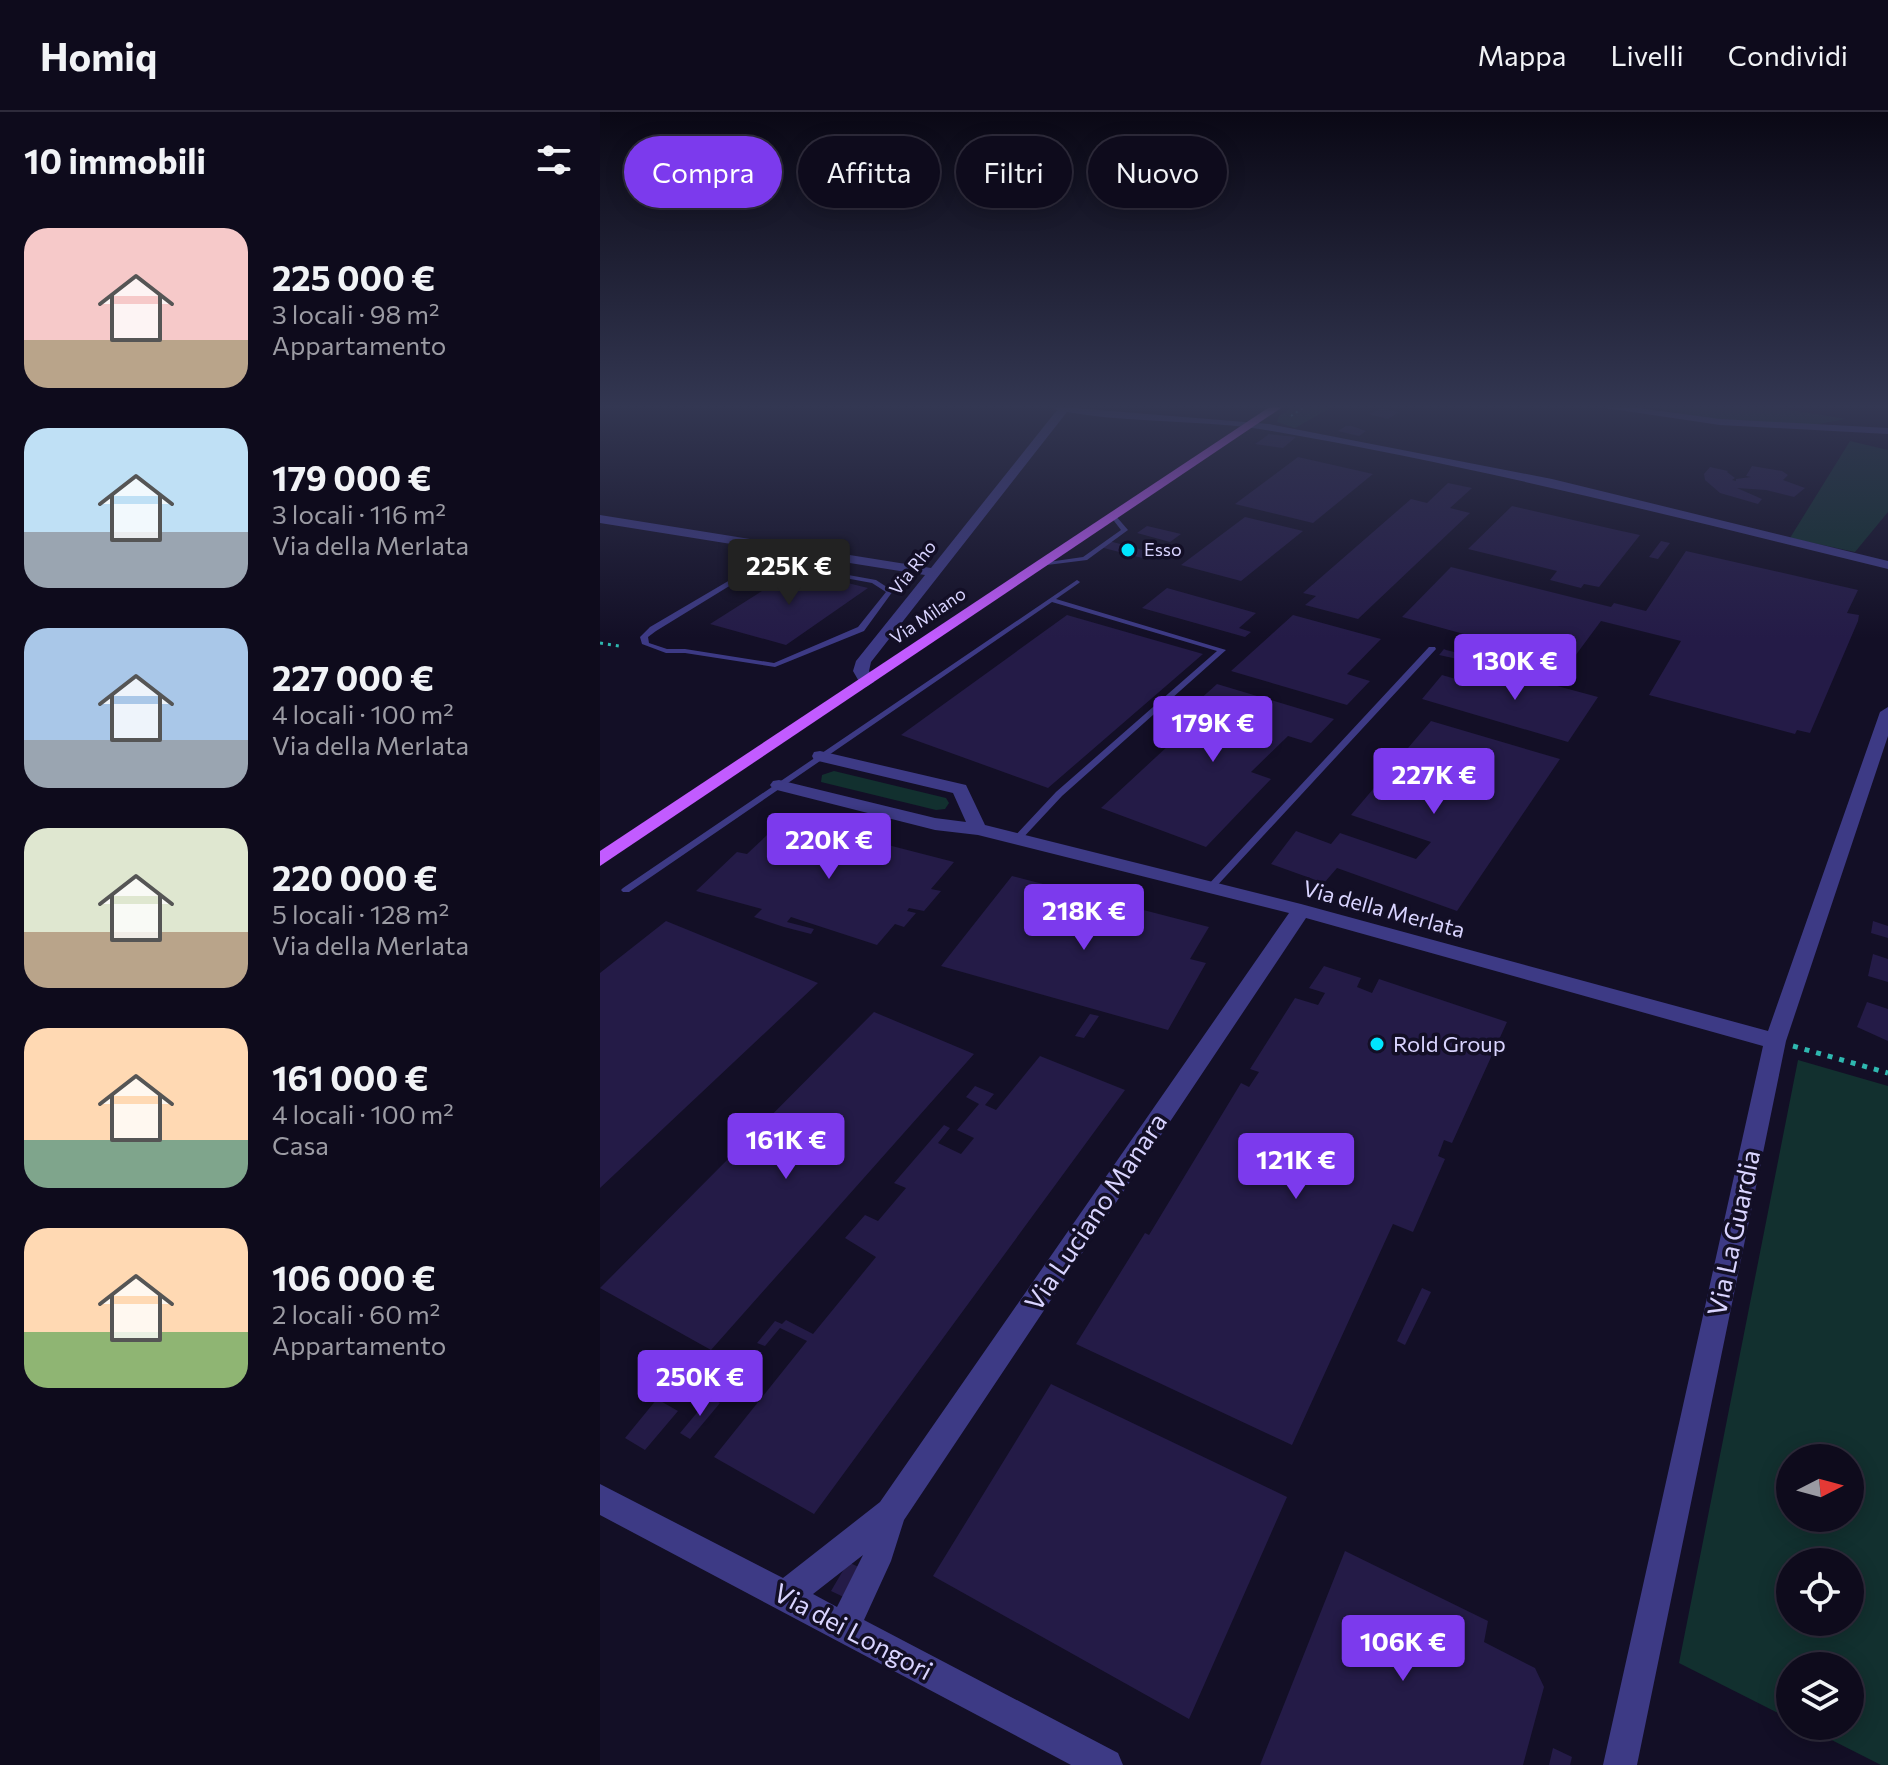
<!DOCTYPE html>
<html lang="it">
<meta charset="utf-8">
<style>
:root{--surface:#0e0b1c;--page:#1c1929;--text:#f1f3f6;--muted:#9b9ba3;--line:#2e2b3b;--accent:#7c3aed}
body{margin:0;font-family:Commissioner,sans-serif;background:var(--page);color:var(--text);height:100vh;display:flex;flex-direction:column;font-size:30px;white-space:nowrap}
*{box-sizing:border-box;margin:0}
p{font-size:26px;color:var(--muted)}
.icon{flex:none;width:44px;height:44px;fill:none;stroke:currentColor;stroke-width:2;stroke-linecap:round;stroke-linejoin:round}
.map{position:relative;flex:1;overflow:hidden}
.sheet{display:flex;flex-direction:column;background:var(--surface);width:600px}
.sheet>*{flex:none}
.top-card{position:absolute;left:24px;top:24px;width:760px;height:72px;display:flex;gap:16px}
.needle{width:52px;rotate:84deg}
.tools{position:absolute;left:1176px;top:1332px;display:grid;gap:16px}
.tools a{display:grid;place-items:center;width:88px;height:88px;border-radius:50%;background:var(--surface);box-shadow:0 4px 20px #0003,0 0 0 2px var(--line);font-size:40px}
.price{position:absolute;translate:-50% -68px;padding:0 18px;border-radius:8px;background:var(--accent);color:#fff;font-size:26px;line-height:52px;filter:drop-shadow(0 2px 4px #0008)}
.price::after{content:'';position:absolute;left:50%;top:48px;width:24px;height:18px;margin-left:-12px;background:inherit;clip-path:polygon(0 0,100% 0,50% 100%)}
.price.on{background:#222;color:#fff}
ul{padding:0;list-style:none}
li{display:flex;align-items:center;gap:24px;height:200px;padding:0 24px}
li span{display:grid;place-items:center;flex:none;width:224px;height:160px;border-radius:24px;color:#555}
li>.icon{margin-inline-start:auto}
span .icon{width:96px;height:96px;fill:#fffc;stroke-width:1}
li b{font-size:34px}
h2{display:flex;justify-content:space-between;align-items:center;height:96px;padding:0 24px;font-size:34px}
.tag{padding:0 28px;border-radius:36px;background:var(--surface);box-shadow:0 4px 20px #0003,0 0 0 2px var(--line);font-size:28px;line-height:72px}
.tag.on{background:var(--accent);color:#fff}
header{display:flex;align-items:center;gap:48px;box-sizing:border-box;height:112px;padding:0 40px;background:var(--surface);border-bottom:2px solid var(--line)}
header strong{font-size:38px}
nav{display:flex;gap:44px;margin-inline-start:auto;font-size:28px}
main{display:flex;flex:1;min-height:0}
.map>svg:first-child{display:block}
</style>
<header>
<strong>Homiq</strong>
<nav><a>Mappa</a><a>Livelli</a><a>Condividi</a></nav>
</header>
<main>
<section class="sheet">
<h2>10 immobili<svg class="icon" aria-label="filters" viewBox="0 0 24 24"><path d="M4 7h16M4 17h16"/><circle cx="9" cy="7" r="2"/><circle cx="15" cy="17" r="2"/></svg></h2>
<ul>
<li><span style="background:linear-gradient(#f6c9c9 70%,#b9a48a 0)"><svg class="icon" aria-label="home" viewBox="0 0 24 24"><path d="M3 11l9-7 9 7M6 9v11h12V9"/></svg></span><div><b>225 000 €</b><p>3 locali · 98 m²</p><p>Appartamento</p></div></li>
<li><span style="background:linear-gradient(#bfe0f5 65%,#9aa5b1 0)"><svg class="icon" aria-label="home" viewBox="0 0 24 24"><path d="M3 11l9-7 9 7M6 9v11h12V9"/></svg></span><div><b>179 000 €</b><p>3 locali · 116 m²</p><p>Via della Merlata</p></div></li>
<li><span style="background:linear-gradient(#a9c7e8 70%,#9aa5b1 0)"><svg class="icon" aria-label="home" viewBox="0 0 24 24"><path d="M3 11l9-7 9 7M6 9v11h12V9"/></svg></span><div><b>227 000 €</b><p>4 locali · 100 m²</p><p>Via della Merlata</p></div></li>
<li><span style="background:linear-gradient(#dfe7d0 65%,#b9a48a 0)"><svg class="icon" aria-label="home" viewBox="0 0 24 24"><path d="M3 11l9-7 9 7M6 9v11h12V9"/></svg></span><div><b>220 000 €</b><p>5 locali · 128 m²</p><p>Via della Merlata</p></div></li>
<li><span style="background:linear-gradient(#ffd9b3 70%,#7fa58c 0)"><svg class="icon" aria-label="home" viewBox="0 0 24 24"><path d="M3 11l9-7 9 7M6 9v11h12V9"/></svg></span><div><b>161 000 €</b><p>4 locali · 100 m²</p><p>Casa</p></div></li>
<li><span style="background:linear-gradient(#ffd9b3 65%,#8fb573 0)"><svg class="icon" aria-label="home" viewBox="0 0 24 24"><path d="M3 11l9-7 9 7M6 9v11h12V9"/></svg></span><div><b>106 000 €</b><p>2 locali · 60 m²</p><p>Appartamento</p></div></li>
</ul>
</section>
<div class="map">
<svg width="1288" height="1653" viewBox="0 0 1288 1653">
<rect width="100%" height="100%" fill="#130f26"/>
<path fill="#12302f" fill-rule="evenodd" d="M 694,294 L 734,294 L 695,316 L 677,310 L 679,304 Z
M 1048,294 L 1168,294 L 1246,307 L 1208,314 L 1094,305 Z
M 1250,329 L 1288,338 L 1288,400 L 1255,440 L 1190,426 Z
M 234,659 L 346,686 L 349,691 L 345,697 L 336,698 L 221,670 L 222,663 Z
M 1198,948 L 1288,974 L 1288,1653 L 1281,1653 L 1204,1614 L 1250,1614 L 1250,1554 L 1190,1554 L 1190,1607 L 1079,1551 ZM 1190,1346 L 1250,1346 L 1250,1406 L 1190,1406 ZM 1190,1450 L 1250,1450 L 1250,1510 L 1190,1510 Z"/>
<path fill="#241b47" d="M 781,296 L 799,300 L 788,307 L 769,302 Z
M 746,314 L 752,314 L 766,319 L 759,324 L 738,319 Z
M 668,323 L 668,322 L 696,325 L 683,336 L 655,332 Z
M 698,345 L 773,362 L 713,411 L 635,392 Z
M 1152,354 L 1182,359 L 1188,363 L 1183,368 L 1205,376 L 1194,385 L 1166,378 L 1137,376 L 1162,387 L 1158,392 L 1120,381 L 1105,368 L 1104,362 L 1110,355 L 1128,359 L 1127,360 L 1135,366 L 1132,368 L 1136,369 L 1136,367 L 1151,365 L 1146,364 Z
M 848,371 L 872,376 L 850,396 L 870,401 L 758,507 L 705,493 L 716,484 L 703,481 L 811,387 L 827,391 Z
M 912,394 L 1017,418 L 1040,423 L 999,475 L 984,472 L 981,476 L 950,468 L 957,459 L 868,437 Z
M 645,405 L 703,419 L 641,469 L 581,453 Z
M 547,414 L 560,417 L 581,422 L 570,430 L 537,421 Z
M 509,429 L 558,442 L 550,448 L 500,435 Z
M 1061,429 L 1070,431 L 1058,447 L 1049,445 Z
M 1086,439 L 1258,478 L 1247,501 L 1259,503 L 1258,509 L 1210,621 L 1197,618 L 1195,622 L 1049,583 L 1081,529 L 1001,509 L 958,567 L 869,543 L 882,527 L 802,505 L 851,455 L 1011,495 L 1014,491 L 1046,499 Z
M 195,458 L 268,476 L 186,533 L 110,512 Z
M 567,476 L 656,501 L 639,516 L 651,520 L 645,525 L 542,496 Z
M 467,503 L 603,542 L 448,676 L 301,623 Z
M 693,503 L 781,527 L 747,562 L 770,569 L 747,593 L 631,559 Z
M 844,537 L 846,538 L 867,543 L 862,548 L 839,543 Z
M 880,553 L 998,585 L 968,630 L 822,587 L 842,563 L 866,570 Z
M 617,572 L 734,607 L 711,631 L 688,624 L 651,660 L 671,667 L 606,735 L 501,696 L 583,620 L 569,615 Z
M 831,609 L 960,647 L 857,799 L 737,756 L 724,771 L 671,752 L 696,719 L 731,732 L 740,721 L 816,747 L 831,730 L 751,703 Z
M 185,706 L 218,715 L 354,750 L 331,777 L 341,779 L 324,799 L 309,796 L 307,799 L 316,801 L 304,815 L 295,812 L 277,833 L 191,805 L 187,810 L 214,817 L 211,822 L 184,815 L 154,805 L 162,797 L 96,779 L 137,740 L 147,742 Z
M 412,764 L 609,815 L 590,847 L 606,851 L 568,918 L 341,854 Z
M 66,809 L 218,871 L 0,1076 L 0,861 Z
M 1273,809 L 1288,814 L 1288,826 L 1271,821 Z
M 1273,842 L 1288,847 L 1288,870 L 1268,864 Z
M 724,854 L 761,866 L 757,875 L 772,881 L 779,867 L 907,910 L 852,1031 L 844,1028 L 838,1044 L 845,1047 L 813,1120 L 793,1112 L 692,1333 L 476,1232 L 545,1121 L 549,1123 L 641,971 L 649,975 L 659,960 L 650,957 L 695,886 L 718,893 L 725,881 L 709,876 Z
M 1267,890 L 1288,897 L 1288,929 L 1257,915 Z
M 274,900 L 374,942 L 111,1238 L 0,1176 Z
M 490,902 L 499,904 L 484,926 L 475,924 Z
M 440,944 L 525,978 L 214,1402 L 114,1345 L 207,1229 L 180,1216 L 165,1234 L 157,1231 L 175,1209 L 182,1212 L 186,1208 L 213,1222 L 276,1145 L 245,1126 L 265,1103 L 278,1109 L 306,1076 L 294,1071 L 344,1013 L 350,1016 L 338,1031 L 361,1042 L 374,1026 L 357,1018 L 379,992 L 366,985 L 375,974 L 394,982 L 385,993 L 396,998 Z
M 822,1176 L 831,1180 L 805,1233 L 797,1229 Z
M 451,1272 L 687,1385 L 589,1607 L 333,1464 Z
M 110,1285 L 120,1291 L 90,1327 L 80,1321 Z
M 57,1287 L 78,1299 L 45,1338 L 25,1326 Z
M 745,1439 L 888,1509 L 884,1530 L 935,1556 L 944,1575 L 923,1653 L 660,1653 Z
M 248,1450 L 267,1459 L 250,1488 L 231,1479 Z
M 953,1636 L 972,1645 L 970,1653 L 949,1653 Z"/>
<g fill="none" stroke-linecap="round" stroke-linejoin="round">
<path stroke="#2fb8b0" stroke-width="2" stroke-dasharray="2 4" stroke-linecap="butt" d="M 691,304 L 706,294"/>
<path stroke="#2fb8b0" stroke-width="3" stroke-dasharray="3 5" stroke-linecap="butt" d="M 0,531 L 19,534"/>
<path stroke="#2fb8b0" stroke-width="5" stroke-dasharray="5 7" stroke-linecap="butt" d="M 1193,934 L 1288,961"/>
<path fill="#3d3a85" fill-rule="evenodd" d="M 511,403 L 515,403 L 528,418 L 487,448 L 439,454 L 439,452 L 441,451 L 483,445 L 521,418 L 511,405 Z
M 186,435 L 188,436 L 188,438 L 56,519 L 48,525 L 49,531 L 67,537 L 85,537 L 174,551 L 258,515 L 286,480 L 272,471 L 207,459 L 207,457 L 230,442 L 233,444 L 232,445 L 215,457 L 276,468 L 293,479 L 264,519 L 175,555 L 85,541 L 66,541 L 42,532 L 40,525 L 50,515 Z
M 477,468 L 480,470 L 479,471 L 456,487 L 626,538 L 462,684 L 420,729 L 417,730 L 412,727 L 456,680 L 617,539 L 452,490 L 29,780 L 23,780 L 21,778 L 23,776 Z
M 829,535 L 835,535 L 836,537 L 613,778 L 607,778 L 605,776 L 607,774 Z"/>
<path fill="#3d3a85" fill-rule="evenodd" d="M 450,294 L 669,312 L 952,367 L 1288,449 L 1288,457 C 1084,407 880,355 672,319 C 605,307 535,312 467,300 L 271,550 L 269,559 L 274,570 L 266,575 L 261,573 L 253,559 L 256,549 L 325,463 L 0,411 L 0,403 L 331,456 L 457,298 Z
M 992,294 L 1024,294 L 1120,307 L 1288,316 L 1288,322 L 1120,313 Z
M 1288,595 L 1288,624 L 1186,929 L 1037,1653 L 1003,1653 L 1163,934 L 706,806 L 304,1408 L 291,1449 L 264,1508 L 518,1641 L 523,1653 L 471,1653 L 0,1403 L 0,1372 L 183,1466 L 280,1390 L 689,801 L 378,723 L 335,718 L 173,677 L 170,673 L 173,669 L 179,668 L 335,706 L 366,710 L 353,681 L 214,648 L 212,644 L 214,640 L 220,639 L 366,673 L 385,713 L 701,792 L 1168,919 L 1280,600 ZM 263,1443 L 237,1495 L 213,1482 Z"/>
<path fill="#c25bff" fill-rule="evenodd" d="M 671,294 L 684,294 L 0,754 L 0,739 Z"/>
</g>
<linearGradient id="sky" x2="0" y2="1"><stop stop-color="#0a0815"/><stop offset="0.56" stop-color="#333752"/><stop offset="1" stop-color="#333752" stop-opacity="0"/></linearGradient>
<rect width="1288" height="526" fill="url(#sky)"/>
<g fill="#00e5ff" stroke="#130f26" stroke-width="3">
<circle cx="528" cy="438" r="8"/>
<circle cx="777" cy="932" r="8"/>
</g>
<g text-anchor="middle" stroke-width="7" stroke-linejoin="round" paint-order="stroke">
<g font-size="18" fill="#d9d4ff" stroke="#130f26" text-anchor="start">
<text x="544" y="444">Esso</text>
</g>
<g font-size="18" fill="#d9d4ff" stroke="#130f26">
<text transform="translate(313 456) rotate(-52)" y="6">Via Rho</text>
<text transform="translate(328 504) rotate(-34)" y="6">Via Milano</text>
</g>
<g font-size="22" fill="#d9d4ff" stroke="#130f26">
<text transform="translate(784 797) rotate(15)" y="8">Via della Merlata</text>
</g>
<g font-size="22" fill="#d9d4ff" stroke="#130f26" text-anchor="start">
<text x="793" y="940">Rold Group</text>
</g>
<g font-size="26" fill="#d9d4ff" stroke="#130f26">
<text transform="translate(496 1100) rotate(-56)" y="9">Via Luciano Manara</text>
<text transform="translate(1134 1121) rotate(-78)" y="9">Via La Guardia</text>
<text transform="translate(253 1520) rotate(28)" y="9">Via dei Longori</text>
</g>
</g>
</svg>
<div class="tools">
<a><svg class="needle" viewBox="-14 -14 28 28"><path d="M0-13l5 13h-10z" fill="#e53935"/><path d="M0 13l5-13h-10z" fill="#9b9ba3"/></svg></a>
<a><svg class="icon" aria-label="locate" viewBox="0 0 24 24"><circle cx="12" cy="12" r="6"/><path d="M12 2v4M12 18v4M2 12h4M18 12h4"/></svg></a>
<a><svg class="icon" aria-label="layers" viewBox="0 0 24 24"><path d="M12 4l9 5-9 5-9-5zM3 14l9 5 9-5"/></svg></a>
</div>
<b class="price on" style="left:189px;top:495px">225K €</b>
<b class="price" style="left:915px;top:590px">130K €</b>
<b class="price" style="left:613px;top:652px">179K €</b>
<b class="price" style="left:834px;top:704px">227K €</b>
<b class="price" style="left:229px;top:769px">220K €</b>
<b class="price" style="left:484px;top:840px">218K €</b>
<b class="price" style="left:186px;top:1069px">161K €</b>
<b class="price" style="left:696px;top:1089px">121K €</b>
<b class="price" style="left:100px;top:1306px">250K €</b>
<b class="price" style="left:803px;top:1571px">106K €</b>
<div class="top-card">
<a class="tag on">Compra</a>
<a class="tag">Affitta</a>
<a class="tag">Filtri</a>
<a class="tag">Nuovo</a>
</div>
</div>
</main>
